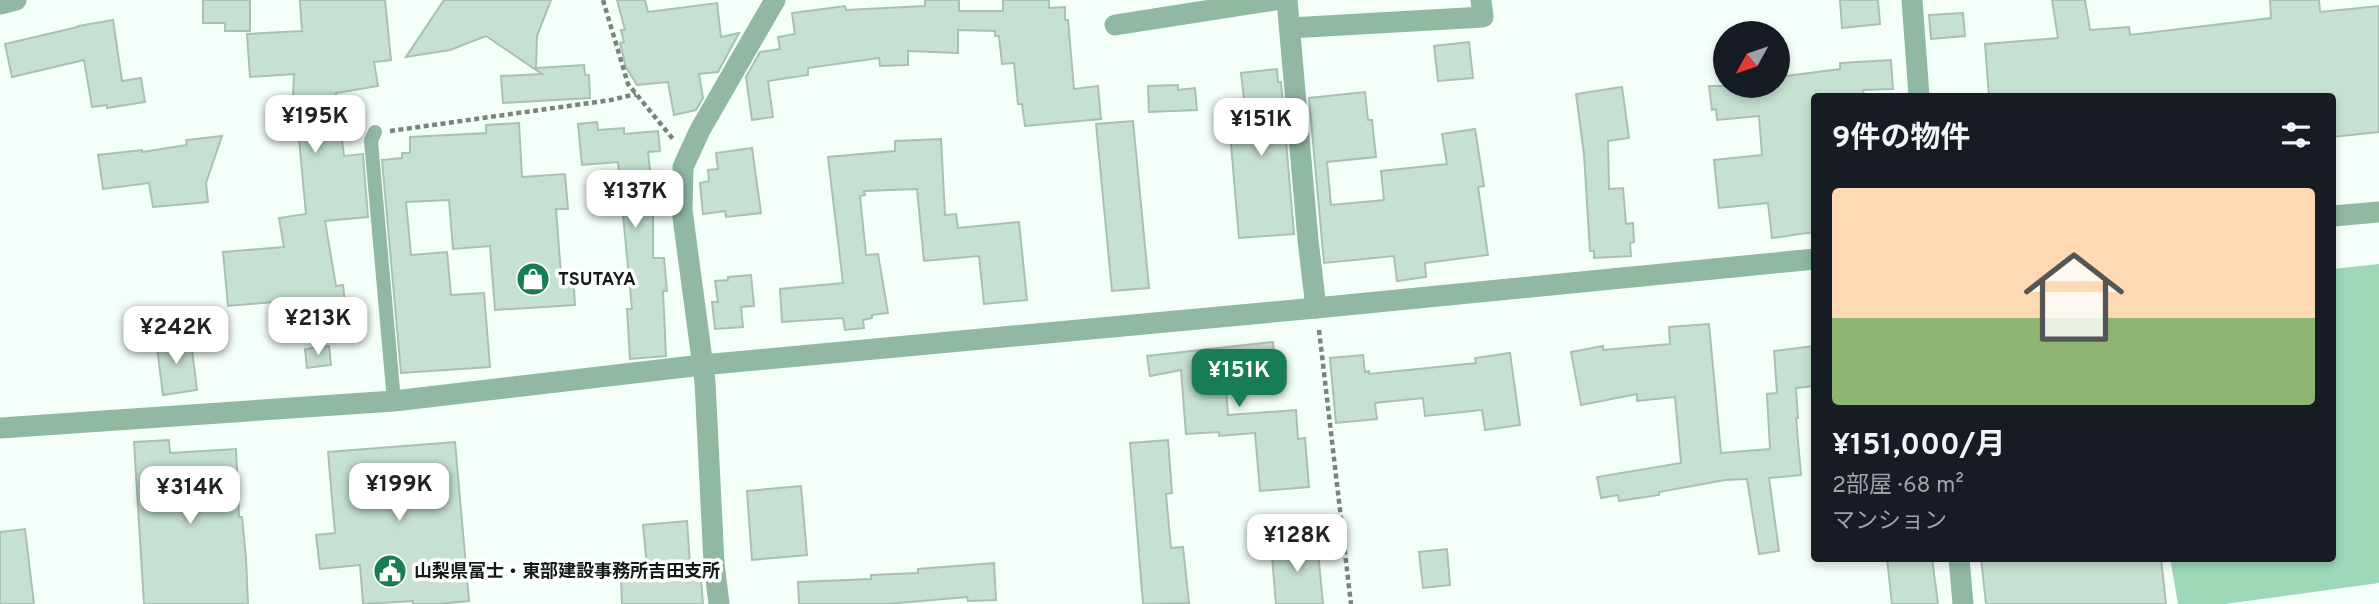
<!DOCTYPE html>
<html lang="ja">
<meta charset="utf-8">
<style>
:root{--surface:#171b24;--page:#20242c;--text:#f1f3f6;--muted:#9ea1a6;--line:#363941;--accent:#187c55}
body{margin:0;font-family:Overpass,"Noto Sans JP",sans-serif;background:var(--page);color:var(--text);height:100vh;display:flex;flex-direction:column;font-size:26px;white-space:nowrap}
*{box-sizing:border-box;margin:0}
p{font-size:23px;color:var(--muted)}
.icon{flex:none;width:38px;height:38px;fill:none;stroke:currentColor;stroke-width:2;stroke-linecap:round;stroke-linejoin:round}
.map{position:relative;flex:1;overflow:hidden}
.sheet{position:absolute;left:1811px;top:93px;width:525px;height:469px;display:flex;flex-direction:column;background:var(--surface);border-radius:7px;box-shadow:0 4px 10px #0003}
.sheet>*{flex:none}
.needle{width:46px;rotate:230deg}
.buttons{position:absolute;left:1713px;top:21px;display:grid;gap:14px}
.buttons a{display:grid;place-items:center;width:77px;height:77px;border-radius:50%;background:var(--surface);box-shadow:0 4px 10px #0003;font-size:35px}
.price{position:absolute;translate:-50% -60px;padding:0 16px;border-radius:14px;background:#fff;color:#222;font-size:23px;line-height:46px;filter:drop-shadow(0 2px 4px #0008)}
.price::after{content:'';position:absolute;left:50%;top:42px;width:21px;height:16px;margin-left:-10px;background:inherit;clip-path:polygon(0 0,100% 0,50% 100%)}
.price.active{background:var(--accent);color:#fff}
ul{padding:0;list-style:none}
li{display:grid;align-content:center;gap:14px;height:371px;padding:0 21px}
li+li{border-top:2px solid var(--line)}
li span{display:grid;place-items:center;height:217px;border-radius:7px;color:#555}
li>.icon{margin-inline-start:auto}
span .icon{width:126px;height:126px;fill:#fffc;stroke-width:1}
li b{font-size:30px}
h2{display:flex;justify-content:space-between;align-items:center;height:84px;padding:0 21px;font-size:30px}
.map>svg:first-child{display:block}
</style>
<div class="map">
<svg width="2379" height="604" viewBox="0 0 2379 604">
<rect width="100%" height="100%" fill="#f4fff9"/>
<path fill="#9dd8b9" d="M 2379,264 L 2379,583 L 2225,604 L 2178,604 L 2170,558 L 2333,558 L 2333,269 Z"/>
<path fill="#c6e1d2" stroke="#a7c1b3" stroke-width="2" d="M 203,0 L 250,0 L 250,31 L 225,31 L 225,23 L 203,23 Z
M 300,0 L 385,0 L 391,60 L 374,62 L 378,86 L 336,93 L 344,156 L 363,154 L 368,217 L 325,221 L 336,286 L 343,285 L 347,322 L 339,323 L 340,339 L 312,342 L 308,299 L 228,306 L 223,252 L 284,247 L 279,218 L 306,214 L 299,139 L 291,140 L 294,74 L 250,77 L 247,34 L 302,31 Z
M 444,0 L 551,0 L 537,36 L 536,68 L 584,65 L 585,75 L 589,75 L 590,98 L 503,103 L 501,76 L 542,74 L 486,36 L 450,50 L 406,57 Z
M 617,0 L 645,0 L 648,12 L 717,3 L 721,37 L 739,33 L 718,72 L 699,74 L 703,98 L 696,110 L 674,115 L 668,82 L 637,85 L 626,67 L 620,43 L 624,42 L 621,30 L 625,30 Z
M 925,0 L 959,0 L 959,11 L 1003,11 L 1003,0 L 1049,0 L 1049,8 L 1065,7 L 1065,20 L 1068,20 L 1074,89 L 1098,86 L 1101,119 L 1025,126 L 1022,104 L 1018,104 L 1014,63 L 1002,64 L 999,36 L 995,36 L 995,31 L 958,30 L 958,53 L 908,51 L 908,65 L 880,66 L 879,58 L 808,68 L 808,75 L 768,81 L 773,117 L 752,120 L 746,77 L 760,52 L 780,49 L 778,37 L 795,34 L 792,13 L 845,6 L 846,10 L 925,6 Z
M 1840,0 L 1878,0 L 1880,24 L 1842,28 Z
M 2052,0 L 2085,0 L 2090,30 L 2129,27 L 2130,35 L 2271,18 L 2270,0 L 2319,0 L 2320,12 L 2379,6 L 2379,132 L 2333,137 L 2333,96 L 1989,96 L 1985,44 L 2058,38 Z
M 1963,13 L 1965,36 L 1931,39 L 1929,15 Z
M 113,20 L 122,81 L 141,78 L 145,102 L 107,108 L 107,105 L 92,107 L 84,60 L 12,77 L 5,44 L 78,27 L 78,26 Z
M 1469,42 L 1473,78 L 1438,81 L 1434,46 Z
M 1891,60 L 1893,89 L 1863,90 L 1864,96 L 1815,96 L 1815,232 L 1772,238 L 1768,203 L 1719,208 L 1714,160 L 1762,155 L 1759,116 L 1717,120 L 1716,109 L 1712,110 L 1709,86 L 1778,86 L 1778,77 L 1840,69 L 1840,63 Z
M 1277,69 L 1278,82 L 1281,82 L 1294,234 L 1239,238 L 1228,109 L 1245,107 L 1241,73 Z
M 1178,85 L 1178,90 L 1195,88 L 1197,110 L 1149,112 L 1148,86 Z
M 1622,87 L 1629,138 L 1608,141 L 1609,189 L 1623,188 L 1626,224 L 1633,223 L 1634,242 L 1630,243 L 1631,256 L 1594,258 L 1594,251 L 1590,251 L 1584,154 L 1576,94 Z
M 1365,92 L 1368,120 L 1372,120 L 1376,157 L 1327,162 L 1331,205 L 1384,200 L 1381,171 L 1447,164 L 1442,134 L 1475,129 L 1484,186 L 1478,187 L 1488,255 L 1425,263 L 1426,277 L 1397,281 L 1394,256 L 1324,263 L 1309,98 Z
M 1133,121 L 1149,288 L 1112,291 L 1096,124 Z
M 597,122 L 598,130 L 624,128 L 624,134 L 658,131 L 660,151 L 648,152 L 653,196 L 653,258 L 664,258 L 667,291 L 663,291 L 666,356 L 630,359 L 627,309 L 632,309 L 618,162 L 582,165 L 578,124 Z
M 519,123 L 522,177 L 565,174 L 568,209 L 556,209 L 561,274 L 573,273 L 575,305 L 495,310 L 490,246 L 453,249 L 449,200 L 406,202 L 411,255 L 447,252 L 451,295 L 484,293 L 490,367 L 401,373 L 382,160 L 402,158 L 402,153 L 410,153 L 410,137 L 486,133 L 486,125 Z
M 222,136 L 206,183 L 208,202 L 153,207 L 149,183 L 103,189 L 98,155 L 142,150 L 142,152 L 187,145 L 186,140 Z
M 941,139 L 945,215 L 956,214 L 958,228 L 1019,222 L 1027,300 L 984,304 L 979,256 L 924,261 L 917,189 L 864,191 L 865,195 L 860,196 L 866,255 L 878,254 L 888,313 L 872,315 L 872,318 L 863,320 L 864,328 L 845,330 L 843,318 L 782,322 L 780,289 L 843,283 L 828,157 L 895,151 L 895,141 Z
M 752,148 L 761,213 L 726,217 L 725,211 L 703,214 L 700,183 L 709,181 L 708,170 L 718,169 L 716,153 Z
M 751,275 L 754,306 L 741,307 L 743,327 L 715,329 L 712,302 L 718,302 L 715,281 L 728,280 L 728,277 Z
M 1709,324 L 1721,453 L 1770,449 L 1767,394 L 1777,393 L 1774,351 L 1815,346 L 1815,386 L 1796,388 L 1798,418 L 1796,418 L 1801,475 L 1769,478 L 1779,551 L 1759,554 L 1747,479 L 1725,480 L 1659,492 L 1659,495 L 1619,501 L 1618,495 L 1601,498 L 1597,477 L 1681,463 L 1675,397 L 1637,401 L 1637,394 L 1581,405 L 1571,352 L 1603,346 L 1603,350 L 1670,344 L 1669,327 Z
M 180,335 L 181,344 L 191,342 L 197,390 L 163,395 L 156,339 Z
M 1273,342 L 1276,372 L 1225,375 L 1228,415 L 1296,410 L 1298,439 L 1305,438 L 1309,487 L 1260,491 L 1255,433 L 1219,436 L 1219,432 L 1186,434 L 1181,370 L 1150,376 L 1147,356 Z
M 329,346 L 331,365 L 307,368 L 305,349 Z
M 1510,353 L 1520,425 L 1485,430 L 1482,410 L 1425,416 L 1423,398 L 1375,403 L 1377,419 L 1336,423 L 1330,358 L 1363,355 L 1365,372 L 1369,371 L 1369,374 L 1476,363 L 1475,358 Z
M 169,440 L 170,453 L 236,449 L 239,517 L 242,517 L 246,558 L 248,604 L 144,604 L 134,442 Z
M 1168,440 L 1172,493 L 1166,494 L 1171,548 L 1183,547 L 1189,603 L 1143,604 L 1130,443 Z
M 455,442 L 469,601 L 438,604 L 413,604 L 413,601 L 363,604 L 360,565 L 320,569 L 316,535 L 335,533 L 328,452 Z
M 801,486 L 807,555 L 752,560 L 747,491 Z
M 687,521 L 691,579 L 701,579 L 703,604 L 622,604 L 621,577 L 648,576 L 643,525 Z
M 25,529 L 34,604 L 0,604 L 0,532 Z
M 1317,541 L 1323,604 L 1276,604 L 1271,545 Z
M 1447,549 L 1450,585 L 1423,588 L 1419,552 Z
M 1887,558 L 1932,558 L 1938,604 L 1892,604 Z
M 1981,558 L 2161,558 L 2166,604 L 1986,604 Z
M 994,563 L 996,600 L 968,601 L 967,597 L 886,604 L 799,604 L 798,582 L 871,579 L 871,575 L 918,573 L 918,569 Z"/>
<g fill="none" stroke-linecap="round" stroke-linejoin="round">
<path stroke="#79847e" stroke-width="4.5" stroke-dasharray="5 3.5" stroke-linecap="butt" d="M 603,0 L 628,84 L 673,139
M 390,131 L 611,100 L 636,94
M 1319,330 L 1351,604"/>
<path stroke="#91b8a3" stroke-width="14" d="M 375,132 L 371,141 L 394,401"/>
<path stroke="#91b8a3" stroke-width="21" d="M 1287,0 L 1308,240 L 1316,308
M 1912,0 L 1919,96
M 1115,25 L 1275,0
M 1290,28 L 1483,17 L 1481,0
M 1959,558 L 1963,604
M 719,604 L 714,563 L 705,382 L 682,210 L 683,167 L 700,130 L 775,0"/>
<path stroke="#91b8a3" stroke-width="21" d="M 0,4 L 16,0
M 2333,216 L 2379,212
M 0,428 L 394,401 L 702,365 L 1316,308 L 1815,259"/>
</g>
<defs>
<symbol id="shop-disc" viewBox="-11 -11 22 22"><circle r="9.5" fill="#187c55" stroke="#fff"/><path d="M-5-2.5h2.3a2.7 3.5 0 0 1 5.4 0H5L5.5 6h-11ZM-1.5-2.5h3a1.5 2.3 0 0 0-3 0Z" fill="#fff"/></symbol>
<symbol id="civic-disc" viewBox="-11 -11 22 22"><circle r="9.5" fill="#187c55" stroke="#fff"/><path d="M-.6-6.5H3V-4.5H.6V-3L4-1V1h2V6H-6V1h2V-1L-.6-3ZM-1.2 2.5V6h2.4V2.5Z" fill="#fff"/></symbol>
</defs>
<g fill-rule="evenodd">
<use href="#shop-disc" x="514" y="260" width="38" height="38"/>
<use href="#civic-disc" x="371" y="552" width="38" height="38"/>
</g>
<g text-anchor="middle" stroke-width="7" stroke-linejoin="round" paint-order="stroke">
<g font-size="18" font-weight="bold" fill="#121c17" stroke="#fff" text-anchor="start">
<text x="558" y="285">TSUTAYA</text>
<text x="414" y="577">山梨県富士・東部建設事務所吉田支所</text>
</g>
</g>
</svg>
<div class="buttons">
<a><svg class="needle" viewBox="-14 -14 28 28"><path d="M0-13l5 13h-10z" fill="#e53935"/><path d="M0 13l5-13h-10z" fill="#9ea1a6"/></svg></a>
</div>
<b class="price" style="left:315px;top:155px">¥195K</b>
<b class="price" style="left:1261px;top:158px">¥151K</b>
<b class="price" style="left:635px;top:230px">¥137K</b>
<b class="price" style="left:318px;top:357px">¥213K</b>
<b class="price" style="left:176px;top:366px">¥242K</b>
<b class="price active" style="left:1239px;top:409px">¥151K</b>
<b class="price" style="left:399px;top:523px">¥199K</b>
<b class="price" style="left:190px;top:526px">¥314K</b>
<b class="price" style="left:1297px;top:574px">¥128K</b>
<section class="sheet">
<h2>9件の物件<svg class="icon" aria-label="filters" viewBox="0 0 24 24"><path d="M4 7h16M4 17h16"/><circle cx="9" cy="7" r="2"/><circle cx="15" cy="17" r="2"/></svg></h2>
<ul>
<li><span style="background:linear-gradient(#ffd9b3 60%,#8fb573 0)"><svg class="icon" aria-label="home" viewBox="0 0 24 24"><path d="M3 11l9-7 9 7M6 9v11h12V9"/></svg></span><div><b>¥151,000/月</b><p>2部屋 · 68 m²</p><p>マンション</p></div></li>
</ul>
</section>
</div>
